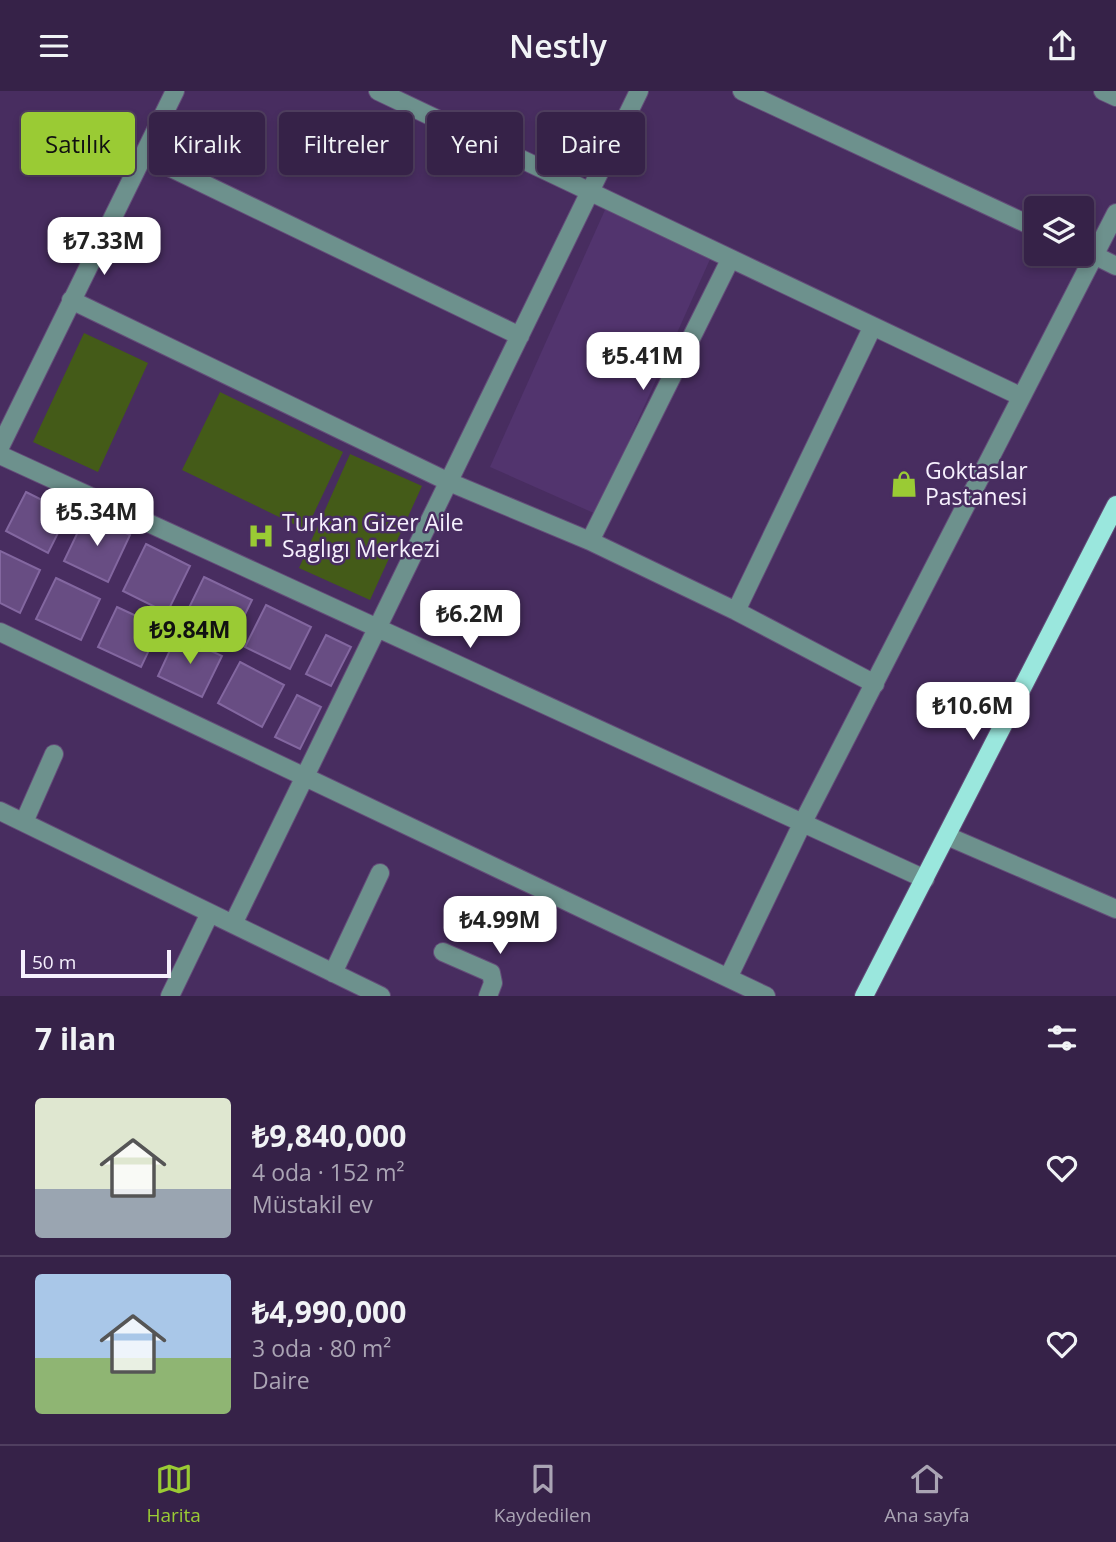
<!DOCTYPE html>
<html lang="tr">
<meta charset="utf-8">
<style>
:root{--surface:#362248;--page:#412f52;--text:#f1f3f6;--muted:#aaa4b4;--line:#503f60;--accent:#9acb34}
body{margin:0;font-family:"Open Sans",sans-serif;background:var(--page);color:var(--text);height:100vh;display:flex;flex-direction:column;font-size:26px;white-space:nowrap}
*{box-sizing:border-box;margin:0}
p{font-size:23px;color:var(--muted)}
.icon{flex:none;width:38px;height:38px;fill:none;stroke:currentColor;stroke-width:2;stroke-linecap:round;stroke-linejoin:round}
.map{position:relative;height:905px;overflow:hidden}
.side{display:flex;flex-direction:column;background:var(--surface);flex:1}
.side>*{flex:none}
.banner{position:absolute;left:21px;top:21px;width:700px;height:63px;display:flex;gap:14px}
.fabs{position:absolute;left:1024px;top:105px;display:grid;gap:14px}
.fabs a{display:grid;place-items:center;width:70px;height:70px;border-radius:7px;background:var(--surface);box-shadow:0 4px 10px #0003,0 0 0 2px var(--line);font-size:35px}
.scale{position:absolute;left:21px;bottom:18px;width:150px;box-sizing:border-box;padding-left:7px;border:4px solid #f6f0fd;border-top:0;font-size:19px;line-height:24px;white-space:nowrap;color:#f6f0fd;-webkit-text-stroke:5px #482d60;paint-order:stroke}
.price{position:absolute;translate:-50% -60px;padding:0 16px;border-radius:14px;background:#fff;color:#222;font-size:23px;line-height:46px;filter:drop-shadow(0 2px 4px #0008)}
.price::after{content:'';position:absolute;left:50%;top:42px;width:21px;height:16px;margin-left:-10px;background:inherit;clip-path:polygon(0 0,100% 0,50% 100%)}
.price.active{background:var(--accent);color:#111}
ul{padding:0;list-style:none}
li{display:flex;align-items:center;gap:21px;height:175px;padding:0 35px}
li+li{border-top:2px solid var(--line)}
li span{display:grid;place-items:center;flex:none;width:196px;height:140px;border-radius:7px;color:#555}
li>.icon{margin-inline-start:auto}
span .icon{width:84px;height:84px;fill:#fffc;stroke-width:1}
li b{font-size:30px}
h2{display:flex;justify-content:space-between;align-items:center;height:84px;padding:0 35px;font-size:30px}
.pill{padding:0 24px;border-radius:7px;background:var(--surface);box-shadow:0 4px 10px #0003,0 0 0 2px var(--line);font-size:24px;line-height:63px}
.pill.active{background:var(--accent);color:#111}
header{display:flex;justify-content:space-between;align-items:center;height:91px;padding:0 35px;background:var(--surface);font-size:32px;font-weight:600}
.tabs{display:flex;justify-content:space-around;align-items:center;height:98px;border-top:2px solid var(--line);background:var(--surface);font-size:19px;color:var(--muted)}
.tabs a{display:grid;justify-items:center;gap:4px}
.tabs .active{color:var(--accent)}
.map>svg:first-child{display:block}
</style>
<header><svg class="icon" aria-label="menu" viewBox="0 0 24 24"><path d="M4 6h16M4 12h16M4 18h16"/></svg>Nestly<svg class="icon" aria-label="share" viewBox="0 0 24 24"><path d="M12 15V3M7 8l5-5 5 5M5 13v7h14v-7"/></svg></header>
<div class="map">
<svg width="1116" height="905" viewBox="0 0 1116 905">
<rect width="100%" height="100%" fill="#482d60"/>
<path fill="#52346e" d="M 609,110 L 715,157 L 596,423 L 490,376 Z"/>
<path fill="#445b18" d="M 84,242 L 148,272 L 98,381 L 33,351 Z
M 220,301 L 343,361 L 306,439 L 182,379 Z
M 350,363 L 422,395 L 370,509 L 299,477 Z"/>
<path fill="#684d83" stroke="#8367a0" stroke-width="2" d="M 26,401 L 68,422 L 48,462 L 6,440 Z
M 86,424 L 130,444 L 108,491 L 64,470 Z
M 146,453 L 190,475 L 167,522 L 123,500 Z
M 0,460 L 40,479 L 20,522 L 0,512 Z
M 204,486 L 252,509 L 232,550 L 184,527 Z
M 56,487 L 100,508 L 81,549 L 36,528 Z
M 266,514 L 311,536 L 290,578 L 245,556 Z
M 117,516 L 160,536 L 141,576 L 98,556 Z
M 177,544 L 222,565 L 202,606 L 158,585 Z
M 326,544 L 351,556 L 331,595 L 306,583 Z
M 240,571 L 284,594 L 262,636 L 218,612 Z
M 297,604 L 321,616 L 300,658 L 275,646 Z"/>
<g fill="none" stroke-linecap="round" stroke-linejoin="round">
<defs>
<path id="minor" d="M 378,0 L 1020,305
M 742,0 L 1036,137
M 1103,0 L 1116,6
M 144,64 L 520,245
M 1082,158 L 1116,175
M 71,209 L 449,391 L 590,450 L 736,520 L 875,593
M 0,356 L 175,0
M 0,364 L 925,788
M 590,450 L 730,169
M 736,520 L 872,237
M 0,541 L 766,905
M 0,720 L 381,905
M 24,731 L 54,663
M 947,745 L 1116,818
M 233,833 L 639,0
M 443,861 L 491,882 L 493,892 L 488,905
M 333,882 L 380,782
M 728,887 L 802,733 L 1116,122
M 170,905 L 210,822"/>
<path id="major" d="M 864,905 L 1116,414"/>
</defs>
<use href="#minor" stroke="#644c79" stroke-width="20"/>
<use href="#major" stroke="#644c79" stroke-width="20"/>
<use href="#minor" stroke="#6d918d" stroke-width="18"/>
<use href="#major" stroke="#9ae7dd" stroke-width="18"/>
</g>
<defs>
<symbol id="shop-bare" viewBox="-9 -9 18 18"><path d="M-5-2.5h2.3a2.7 3.5 0 0 1 5.4 0H5L5.5 6h-11ZM-1.5-2.5h3a1.5 2.3 0 0 0-3 0Z" fill="#9acb34" stroke="#482d60" stroke-width="2.5" paint-order="stroke"/></symbol>
<symbol id="hospital-bare" viewBox="-9 -9 18 18"><path d="M-5-5h3v3.5h4V-5h3V5h-3V1.5h-4V5h-3Z" fill="#9acb34" stroke="#482d60" stroke-width="2.5" paint-order="stroke"/></symbol>
</defs>
<g fill-rule="evenodd">
<use href="#shop-bare" x="885" y="374" width="38" height="38"/>
<use href="#hospital-bare" x="242" y="426" width="38" height="38"/>
</g>
<g text-anchor="middle" stroke-width="5" stroke-linejoin="round" paint-order="stroke">
<g font-size="23" fill="#f6f0fd" stroke="#482d60" text-anchor="start">
<text x="925" y="388">Goktaslar<tspan x="925" dy="26">Pastanesi</tspan></text>
<text x="282" y="440">Turkan Gizer Aile<tspan x="282" dy="26">Saglıgı Merkezi</tspan></text>
</g>
</g>
</svg>
<div class="fabs">
<a><svg class="icon" aria-label="layers" viewBox="0 0 24 24"><path d="M12 4l9 5-9 5-9-5zM3 14l9 5 9-5"/></svg></a>
</div>
<div class="scale">50 m</div>
<b class="price" style="left:104px;top:186px">₺7.33M</b>
<b class="price" style="left:643px;top:301px">₺5.41M</b>
<b class="price" style="left:97px;top:457px">₺5.34M</b>
<b class="price" style="left:470px;top:559px">₺6.2M</b>
<b class="price active" style="left:190px;top:575px">₺9.84M</b>
<b class="price" style="left:973px;top:651px">₺10.6M</b>
<b class="price" style="left:500px;top:865px">₺4.99M</b>
<div class="banner">
<a class="pill active">Satılık</a>
<a class="pill">Kiralık</a>
<a class="pill">Filtreler</a>
<a class="pill">Yeni</a>
<a class="pill">Daire</a>
</div>
</div>
<section class="side">
<h2>7 ilan<svg class="icon" aria-label="filters" viewBox="0 0 24 24"><path d="M4 7h16M4 17h16"/><circle cx="9" cy="7" r="2"/><circle cx="15" cy="17" r="2"/></svg></h2>
<ul>
<li><span style="background:linear-gradient(#dfe7d0 65%,#9aa5b1 0)"><svg class="icon" aria-label="home" viewBox="0 0 24 24"><path d="M3 11l9-7 9 7M6 9v11h12V9"/></svg></span><div><b>₺9,840,000</b><p>4 oda · 152 m²</p><p>Müstakil ev</p></div><svg class="icon" aria-label="heart" viewBox="0 0 24 24"><path d="M12 20l-8-8c-3-5 5-10 8-4 3-6 11-1 8 4z"/></svg></li>
<li><span style="background:linear-gradient(#a9c7e8 60%,#8fb573 0)"><svg class="icon" aria-label="home" viewBox="0 0 24 24"><path d="M3 11l9-7 9 7M6 9v11h12V9"/></svg></span><div><b>₺4,990,000</b><p>3 oda · 80 m²</p><p>Daire</p></div><svg class="icon" aria-label="heart" viewBox="0 0 24 24"><path d="M12 20l-8-8c-3-5 5-10 8-4 3-6 11-1 8 4z"/></svg></li>
</ul>
</section>
<nav class="tabs">
<a class="active"><svg class="icon" aria-label="map" viewBox="0 0 24 24"><path d="M3 6l6-2 6 2 6-2v14l-6 2-6-2-6 2zM9 4v14M15 6v14"/></svg>Harita</a>
<a><svg class="icon" aria-label="saved" viewBox="0 0 24 24"><path d="M7 4h10v16l-5-4-5 4z"/></svg>Kaydedilen</a>
<a><svg class="icon" aria-label="home" viewBox="0 0 24 24"><path d="M3 11l9-7 9 7M6 9v11h12V9"/></svg>Ana sayfa</a>
</nav>
